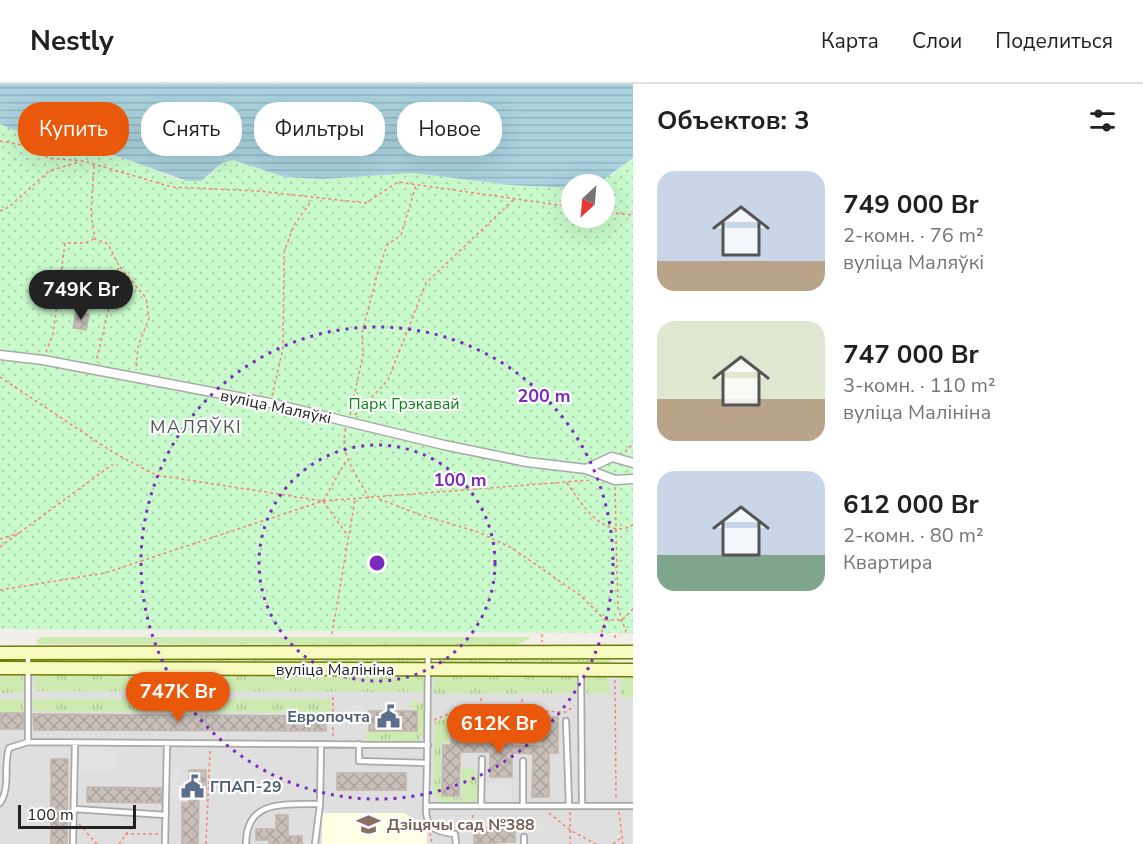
<!DOCTYPE html>
<html lang="ru">
<meta charset="utf-8">
<style>
:root{--surface:#fff;--page:#f2f2f2;--text:#202124;--muted:#757577;--line:#e0e0e0;--accent:#ea580c}
body{margin:0;font-family:"Nunito Sans",sans-serif;background:var(--page);color:var(--text);height:100vh;display:flex;flex-direction:column;font-size:22px;white-space:nowrap}
*{box-sizing:border-box;margin:0}
p{font-size:20px;color:var(--muted)}
.icon{flex:none;width:33px;height:33px;fill:none;stroke:currentColor;stroke-width:2;stroke-linecap:round;stroke-linejoin:round}
.map{position:relative;flex:1;overflow:hidden}
.details{display:flex;flex-direction:column;background:var(--surface);width:510px}
.details>*{flex:none}
.guide{position:absolute;left:18px;top:18px;width:525px;height:54px;display:flex;gap:12px}
.needle{width:39px;rotate:206deg}
.controls{position:absolute;left:561px;top:90px;display:grid;gap:12px}
.controls a{display:grid;place-items:center;width:54px;height:54px;border-radius:50%;background:var(--surface);box-shadow:0 6px 24px #0002;font-size:30px}
.scale{position:absolute;left:18px;bottom:15px;width:118px;box-sizing:border-box;padding-left:6px;border:3px solid #222;border-top:0;font-size:16px;line-height:21px;white-space:nowrap;color:#222;-webkit-text-stroke:4px #fff;paint-order:stroke}
.price{position:absolute;translate:-50% -51px;padding:0 14px;border-radius:21px;background:var(--accent);color:#fff;font-size:20px;line-height:39px;filter:drop-shadow(0 2px 3px #0008)}
.price::after{content:'';position:absolute;left:50%;top:36px;width:18px;height:14px;margin-left:-9px;background:inherit;clip-path:polygon(0 0,100% 0,50% 100%)}
.price.selected{background:#222;color:#fff}
ul{padding:0;list-style:none}
li{display:flex;align-items:center;gap:18px;height:150px;padding:0 24px}
li span{display:grid;place-items:center;flex:none;width:168px;height:120px;border-radius:18px;color:#555}
li>.icon{margin-inline-start:auto}
span .icon{width:72px;height:72px;fill:#fffc;stroke-width:1}
li b{font-size:26px}
h2{display:flex;justify-content:space-between;align-items:center;height:72px;padding:0 24px;font-size:26px}
.tag{padding:0 21px;border-radius:24px;background:var(--surface);box-shadow:0 6px 24px #0002;font-size:21px;line-height:54px}
.tag.selected{background:var(--accent);color:#fff}
header{display:flex;align-items:center;gap:36px;box-sizing:border-box;height:84px;padding:0 30px;background:var(--surface);border-bottom:2px solid var(--line)}
header strong{font-size:28px}
nav{display:flex;gap:33px;margin-inline-start:auto;font-size:21px}
main{display:flex;flex:1;min-height:0}
.map>svg:first-child{display:block}
</style>
<header>
<strong>Nestly</strong>
<nav><a>Карта</a><a>Слои</a><a>Поделиться</a></nav>
</header>
<main>
<div class="map">
<svg width="633" height="760" viewBox="0 0 633 760">
<defs>
<pattern id="grass-tufts" width="24" height="20" patternUnits="userSpaceOnUse" patternTransform="scale(1.5)"><rect width="24" height="20" fill="#cdebb0"/><path d="M3 7l-1-3M5 7V3M7 7l1-3M15 17l-1-3M17 17v-4M19 17l1-3" fill="none" stroke="#b0c997"/></pattern>
<pattern id="park-dots" width="8" height="8" patternUnits="userSpaceOnUse" patternTransform="scale(1.5)"><rect width="8" height="8" fill="#c8facc"/><path d="M2 2h.1M6 6h.1" fill="none" stroke="#acd6af" stroke-width="1.8" stroke-linecap="round"/></pattern>
<pattern id="water-rules" width="6" height="5" patternUnits="userSpaceOnUse" patternTransform="scale(1.5)"><rect width="6" height="5" fill="#aad3df"/><path d="M0 2.5h6" fill="none" stroke="#92b5bf"/></pattern>
<pattern id="building-cross-hatch" width="8" height="8" patternUnits="userSpaceOnUse" patternTransform="scale(1.5)"><rect width="8" height="8" fill="#c7bfb8"/><path d="M0 0l8 8M0 8l8-8" fill="none" stroke="#aba49e"/></pattern>
</defs>
<rect width="100%" height="100%" fill="#f2efe9"/>
<path fill="#e0dfdf" d="M 0,590 L 633,591 L 633,760 L 0,760 Z"/>
<path fill="#ffffe5" d="M 322,729 L 404,729 L 412,734 L 419,746 L 427,746 L 427,760 L 322,760 Z"/>
<path fill="url(#grass-tufts)" d="M 42,553 L 529,553 L 530,555 L 516,561 L 38,560 L 37,556 Z
M 41,573 L 420,575 L 422,576 L 420,578 L 40,577 Z
M 439,576 L 440,575 L 610,576 L 609,579 L 440,578 Z
M 15,590 L 25,594 L 25,609 L 0,609 L 0,594 Z
M 40,591 L 421,592 L 425,598 L 424,608 L 35,607 L 35,593 Z
M 442,591 L 570,592 L 578,595 L 580,609 L 433,610 L 434,595 Z
M 587,592 L 608,592 L 610,610 L 585,609 Z
M 621,593 L 633,593 L 633,613 L 623,613 L 620,608 Z
M 0,615 L 25,615 L 25,628 L 0,628 Z
M 33,615 L 331,615 L 332,629 L 33,627 Z
M 412,617 L 426,619 L 425,642 L 419,657 L 367,657 L 365,647 L 418,648 L 418,626 L 409,624 Z
M 449,631 L 449,659 L 441,659 L 441,713 L 462,714 L 462,684 L 472,684 C 482,690 482,709 476,718 L 440,718 L 433,710 L 435,638 Z"/>
<path fill="url(#park-dots)" d="M 0,40 L 52,61 L 117,72 L 180,96 L 208,93 L 222,79 L 233,76 L 285,93 L 322,95 L 414,89 L 511,101 L 571,104 L 572,134 L 604,134 L 604,100 L 591,100 L 612,91 L 633,74 L 633,549 L 0,545 Z"/>
<path fill="#e2e2e2" d="M 346,622 L 364,622 L 364,639 L 346,639 Z
M 75,659 L 114,659 L 115,688 L 75,688 Z
M 166,685 L 180,685 L 180,713 L 166,713 Z
M 483,701 L 511,701 L 511,717 L 483,717 Z"/>
<path fill="url(#water-rules)" d="M 0,0 L 633,0 L 633,74 L 600,98 L 572,100 L 570,104 L 511,101 L 414,89 L 322,95 L 285,93 L 233,76 L 222,79 L 201,97 L 187,97 L 117,72 L 52,61 L 0,40 Z"/>
<path fill="url(#building-cross-hatch)" stroke="#c4b6ab" stroke-width="1.5" d="M 76,228 L 89,230 L 86,246 L 73,244 Z
M 369,627 L 417,627 L 417,647 L 369,647 Z
M 0,629 L 24,629 L 24,645 L 0,645 Z
M 33,630 L 326,632 L 326,647 L 34,646 Z
M 451,631 L 468,631 L 468,660 L 490,660 L 490,649 L 512,650 L 512,662 L 542,662 L 542,633 L 558,633 L 558,669 L 549,669 L 549,713 L 532,713 L 533,670 L 512,669 L 512,693 L 490,693 L 490,668 L 460,668 L 459,712 L 442,712 L 443,661 L 451,661 Z
M 51,675 L 68,675 L 67,760 L 51,760 Z
M 189,686 L 206,686 L 206,714 L 199,714 L 198,760 L 182,760 L 182,719 L 189,719 Z
M 337,689 L 406,689 L 406,706 L 337,706 Z
M 87,703 L 162,704 L 161,719 L 87,718 Z
M 276,731 L 288,731 L 288,752 L 302,752 L 302,760 L 269,760 L 269,756 L 256,756 L 256,745 L 276,745 Z
M 474,744 L 515,744 L 515,758 L 474,760 Z"/>
<g fill="none" stroke-linecap="round" stroke-linejoin="round">
<defs>
<path id="lane" d="M 581,587 L 582,721
M 566,637 L 569,721
M 28,658 L 428,661
M 359,660 L 359,677 L 427,679 L 428,569
M 427,679 L 426,722 L 633,722
M 0,719 C 11,703 3,682 9,664 L 28,658 L 28,571
M 481,721 L 482,675
M 426,722 C 425,744 435,748 455,750 L 456,760
M 523,722 L 523,677
M 74,725 L 166,731
M 73,760 L 75,659
M 165,760 L 167,659
M 246,760 C 246,714 286,721 320,720
M 315,760 L 320,720 L 321,660
M 524,760 L 524,753"/>
<path id="street" d="M 0,271 L 43,276 L 270,319 L 444,361 L 527,378 L 586,385 L 615,396 L 633,395
M 586,385 L 612,373 L 633,379"/>
<path id="secondary" d="M 0,569 L 633,568
M 0,584 L 633,586"/>
</defs>
<use href="#lane" stroke="#a9a9a9" stroke-width="8"/>
<use href="#street" stroke="#a9a9a9" stroke-width="11"/>
<use href="#secondary" stroke="#707d05" stroke-width="15"/>
<path stroke="#fa8072" stroke-width="1.5" stroke-dasharray="3 3" stroke-linecap="butt" d="M 0,57 L 22,61 L 49,74 L 83,77 L 172,103 L 258,107 L 366,119 L 398,98 L 572,123
M 94,82 L 91,129 L 95,155 L 108,160 L 119,182 L 96,278
M 0,127 L 9,123 L 49,87 L 79,78
M 604,128 L 633,131
M 120,183 L 146,214 L 149,234 L 138,263 L 136,286
M 46,268 L 53,250 L 65,159 L 85,159 L 94,155
M 0,293 L 114,369 L 156,391 L 323,417 L 348,452
M 272,312 L 283,264 L 284,168 L 294,141 L 312,116
M 350,331 L 363,271 L 362,249 L 377,191 L 387,161 L 401,151 L 416,101
M 355,331 L 388,296 L 426,199 L 514,115
M 346,345 C 338,369 358,393 369,414
M 625,368 L 633,360
M 567,399 C 581,419 604,457 633,441
M 615,403 L 618,524 L 627,551
M 379,415 L 421,431 L 478,448 L 512,464 L 581,512 L 605,536 L 601,551
M 323,417 L 346,377
M 0,455 L 19,449
M 0,463 L 113,380
M 0,506 L 105,489 L 323,417 L 591,396
M 605,536 L 622,536 L 633,525
M 332,550 L 355,416
M 542,550 L 542,558
M 615,551 L 615,557
M 615,596 L 616,715
M 333,613 L 333,655
M 481,614 L 483,660
M 522,615 L 522,662
M 434,636 L 451,629 L 469,629 L 478,637 L 538,637 L 538,627 L 566,628 L 574,622
M 570,728 L 570,760
M 619,728 L 623,760
M 549,729 L 570,746 L 596,760
M 79,740 L 97,760
M 472,740 L 473,729
M 430,749 L 432,760
M 125,750 L 158,750
M 119,760 L 137,735
M 206,760 L 210,666
M 613,760 L 622,753"/>
<use href="#lane" stroke="#fff" stroke-width="4.5"/>
<use href="#street" stroke="#fff" stroke-width="8"/>
<use href="#secondary" stroke="#f7fabf" stroke-width="12"/>
</g>
<g fill="none" stroke="#7b2cbf" stroke-width="3" stroke-dasharray="3 6">
<circle cx="377" cy="479" r="118"/>
<circle cx="377" cy="479" r="236"/>
</g>
<defs>
<symbol id="civic-bare" viewBox="-9 -9 18 18"><path d="M-.6-6.5H3V-4.5H.6V-3L4-1V1h2V6H-6V1h2V-1L-.6-3ZM-1.2 2.5V6h2.4V2.5Z" fill="#5c6f8a" stroke="#fff" stroke-width="2.5" paint-order="stroke"/></symbol>
<symbol id="school-bare" viewBox="-9 -9 18 18"><path d="M0-5L7-2L0 1L-7-2ZM-4 1L0 2.5L4 1V4Q0 6-4 4Z" fill="#8d6e63" stroke="#fff" stroke-width="2.5" paint-order="stroke"/></symbol>
</defs>
<g fill-rule="evenodd">
<use href="#civic-bare" x="372" y="616" width="33" height="33"/>
<use href="#civic-bare" x="176" y="686" width="33" height="33"/>
<use href="#school-bare" x="352" y="724" width="33" height="33"/>
</g>
<g text-anchor="middle" stroke-width="4.5" stroke-linejoin="round" paint-order="stroke">
<g font-size="16" fill="#0c8416" stroke="#fff">
<text x="404" y="325">Парк Грэкавай</text>
</g>
<g font-size="16" fill="#222" stroke="#fff">
<text transform="translate(276 322) rotate(12)" y="6">вуліца Маляўкі</text>
<text x="335" y="591">вуліца Малініна</text>
</g>
<g font-size="16" font-weight="bold" fill="#4e5e75" stroke="#fff" text-anchor="end">
<text x="370" y="638">Европочта</text>
<text x="210" y="708" text-anchor="start">ГПАП-29</text>
</g>
<g font-size="16" font-weight="bold" fill="#785e54" stroke="#fff" text-anchor="start">
<text x="387" y="746">Дзіцячы сад №388</text>
</g>
<g font-size="18" letter-spacing="1.5" fill="#555" stroke="#fff">
<text x="196" y="349">МАЛЯЎКІ</text>
</g>
</g>
<circle cx="377" cy="479" r="9" fill="#7b2cbf" stroke="#fff" stroke-width="3"/>
<g font-size="18" text-anchor="middle" font-weight="bold" fill="#7b2cbf" stroke="#fff" stroke-width="4.5" stroke-linejoin="round" paint-order="stroke">
<text x="544" y="318">200 m</text>
<text x="460" y="402">100 m</text>
</g>
</svg>
<div class="controls">
<a><svg class="needle" viewBox="-14 -14 28 28"><path d="M0-13l5 13h-10z" fill="#e53935"/><path d="M0 13l5-13h-10z" fill="#757577"/></svg></a>
</div>
<div class="scale">100 m</div>
<b class="price selected" style="left:81px;top:237px">749K Br</b>
<b class="price" style="left:178px;top:639px">747K Br</b>
<b class="price" style="left:499px;top:671px">612K Br</b>
<div class="guide">
<a class="tag selected">Купить</a>
<a class="tag">Снять</a>
<a class="tag">Фильтры</a>
<a class="tag">Новое</a>
</div>
</div>
<section class="details">
<h2>Объектов: 3<svg class="icon" aria-label="filters" viewBox="0 0 24 24"><path d="M4 7h16M4 17h16"/><circle cx="9" cy="7" r="2"/><circle cx="15" cy="17" r="2"/></svg></h2>
<ul>
<li><span style="background:linear-gradient(#c9d6e8 75%,#b9a48a 0)"><svg class="icon" aria-label="home" viewBox="0 0 24 24"><path d="M3 11l9-7 9 7M6 9v11h12V9"/></svg></span><div><b>749 000 Br</b><p>2-комн. · 76 m²</p><p>вуліца Маляўкі</p></div></li>
<li><span style="background:linear-gradient(#dfe7d0 65%,#b9a48a 0)"><svg class="icon" aria-label="home" viewBox="0 0 24 24"><path d="M3 11l9-7 9 7M6 9v11h12V9"/></svg></span><div><b>747 000 Br</b><p>3-комн. · 110 m²</p><p>вуліца Малініна</p></div></li>
<li><span style="background:linear-gradient(#c9d6e8 70%,#7fa58c 0)"><svg class="icon" aria-label="home" viewBox="0 0 24 24"><path d="M3 11l9-7 9 7M6 9v11h12V9"/></svg></span><div><b>612 000 Br</b><p>2-комн. · 80 m²</p><p>Квартира</p></div></li>
</ul>
</section>
</main>
